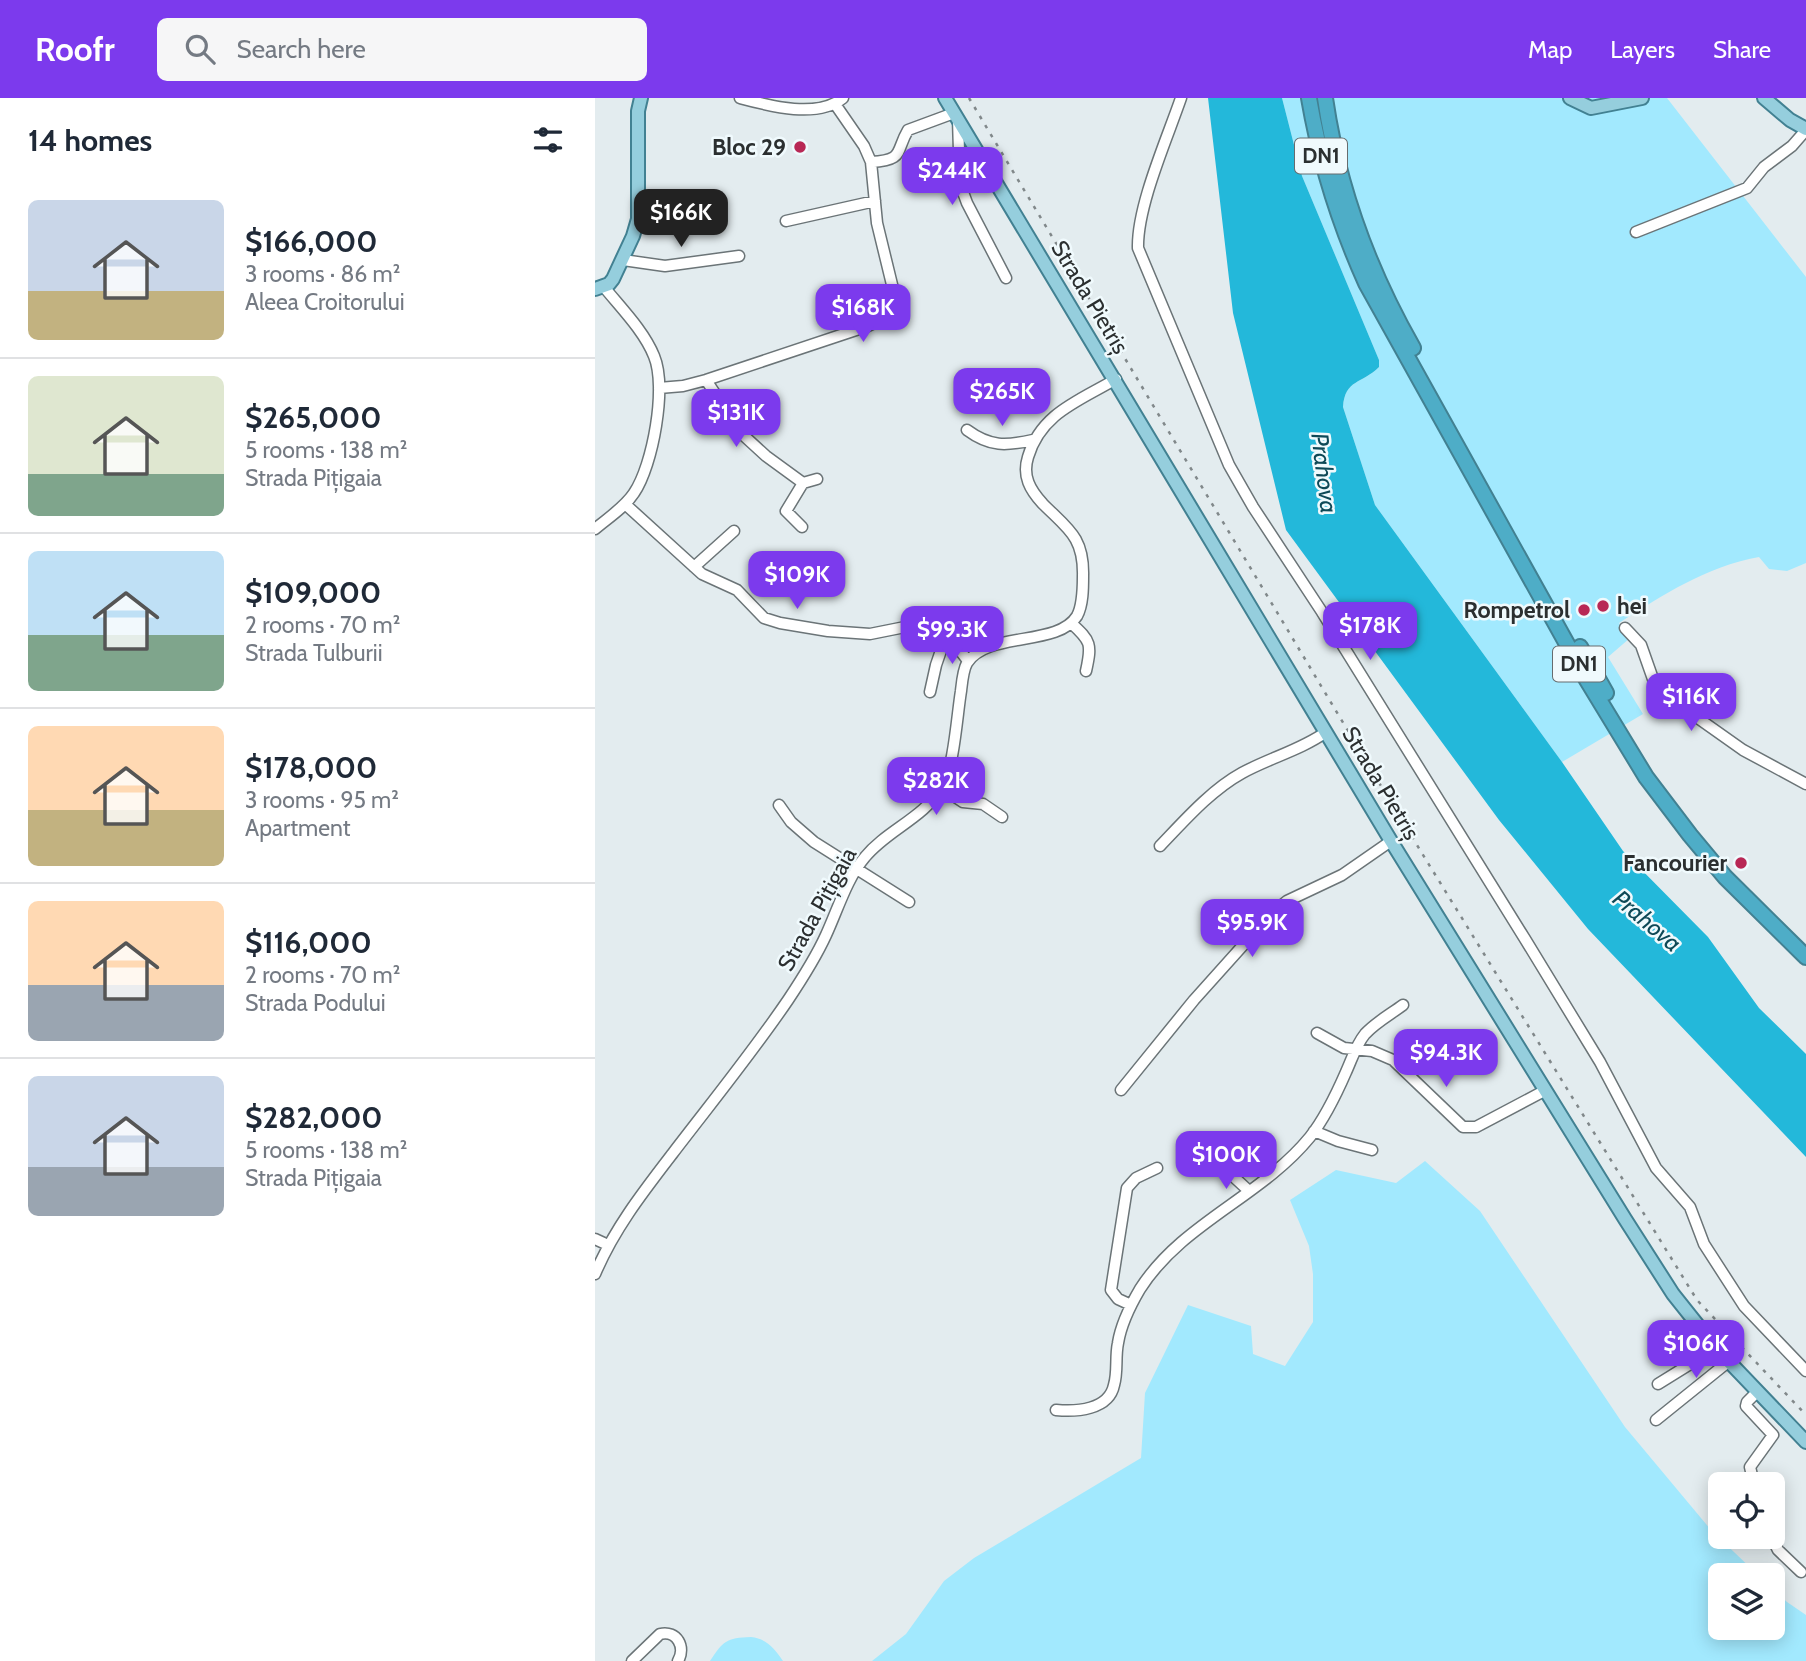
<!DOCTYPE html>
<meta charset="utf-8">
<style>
:root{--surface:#fff;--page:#f6f6f7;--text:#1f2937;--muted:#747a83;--line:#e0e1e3;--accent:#7c3aed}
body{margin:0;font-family:Cabin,sans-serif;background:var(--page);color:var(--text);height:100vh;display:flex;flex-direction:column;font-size:26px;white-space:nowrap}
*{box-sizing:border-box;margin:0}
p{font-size:23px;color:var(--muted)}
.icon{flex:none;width:38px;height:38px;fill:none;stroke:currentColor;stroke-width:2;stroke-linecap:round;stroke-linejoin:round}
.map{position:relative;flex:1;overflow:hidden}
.drawer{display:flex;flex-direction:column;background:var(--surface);width:595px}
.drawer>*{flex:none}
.controls{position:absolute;left:1113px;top:1374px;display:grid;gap:14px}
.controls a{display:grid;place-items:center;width:77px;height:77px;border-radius:10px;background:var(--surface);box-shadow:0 4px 18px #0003;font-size:35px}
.price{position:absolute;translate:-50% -60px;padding:0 16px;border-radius:14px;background:var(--accent);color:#fff;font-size:23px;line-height:46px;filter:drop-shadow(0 2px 4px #0008)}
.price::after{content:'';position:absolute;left:50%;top:42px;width:21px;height:16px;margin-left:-10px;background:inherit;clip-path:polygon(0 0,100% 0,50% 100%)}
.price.current{background:#222;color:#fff}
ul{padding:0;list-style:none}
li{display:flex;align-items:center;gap:21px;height:175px;padding:0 28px}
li+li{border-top:2px solid var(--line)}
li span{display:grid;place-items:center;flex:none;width:196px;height:140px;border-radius:10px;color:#555}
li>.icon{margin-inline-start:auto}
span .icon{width:84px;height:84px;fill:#fffc;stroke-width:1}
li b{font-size:30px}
h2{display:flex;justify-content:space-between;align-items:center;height:84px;padding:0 28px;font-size:30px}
header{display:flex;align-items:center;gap:42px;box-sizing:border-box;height:98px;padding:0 35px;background:var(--accent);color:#fff}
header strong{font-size:33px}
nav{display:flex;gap:38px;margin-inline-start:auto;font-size:24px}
.search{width:490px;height:63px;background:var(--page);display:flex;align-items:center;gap:18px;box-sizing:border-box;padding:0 24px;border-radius:10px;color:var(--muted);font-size:26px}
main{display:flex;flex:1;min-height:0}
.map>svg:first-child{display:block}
</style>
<header>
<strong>Roofr</strong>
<div class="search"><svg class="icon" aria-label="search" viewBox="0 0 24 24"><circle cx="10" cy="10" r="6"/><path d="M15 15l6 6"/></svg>Search here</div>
<nav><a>Map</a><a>Layers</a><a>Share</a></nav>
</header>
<main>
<section class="drawer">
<h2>14 homes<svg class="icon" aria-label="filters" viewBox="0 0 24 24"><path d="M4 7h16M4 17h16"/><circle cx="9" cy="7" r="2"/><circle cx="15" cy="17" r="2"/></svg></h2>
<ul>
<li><span style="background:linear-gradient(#c9d6e8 65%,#c2b280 0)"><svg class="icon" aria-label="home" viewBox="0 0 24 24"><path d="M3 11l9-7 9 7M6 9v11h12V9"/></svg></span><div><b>$166,000</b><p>3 rooms · 86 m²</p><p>Aleea Croitorului</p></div></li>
<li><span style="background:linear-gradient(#dfe7d0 70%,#7fa58c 0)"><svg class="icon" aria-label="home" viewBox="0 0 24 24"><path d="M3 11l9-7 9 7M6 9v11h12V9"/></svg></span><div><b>$265,000</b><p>5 rooms · 138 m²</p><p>Strada Pițigaia</p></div></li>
<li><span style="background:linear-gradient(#bfe0f5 60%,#7fa58c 0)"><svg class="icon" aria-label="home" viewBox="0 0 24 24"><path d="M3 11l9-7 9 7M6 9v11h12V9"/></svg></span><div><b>$109,000</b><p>2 rooms · 70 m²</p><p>Strada Tulburii</p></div></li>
<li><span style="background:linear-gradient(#ffd9b3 60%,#c2b280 0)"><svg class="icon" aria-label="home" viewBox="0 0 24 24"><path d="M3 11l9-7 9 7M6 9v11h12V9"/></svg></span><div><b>$178,000</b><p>3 rooms · 95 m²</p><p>Apartment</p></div></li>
<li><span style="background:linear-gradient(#ffd9b3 60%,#9aa5b1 0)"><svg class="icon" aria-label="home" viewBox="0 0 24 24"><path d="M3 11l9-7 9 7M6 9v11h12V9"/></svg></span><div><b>$116,000</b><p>2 rooms · 70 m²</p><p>Strada Podului</p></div></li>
<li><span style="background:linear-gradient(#c9d6e8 65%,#9aa5b1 0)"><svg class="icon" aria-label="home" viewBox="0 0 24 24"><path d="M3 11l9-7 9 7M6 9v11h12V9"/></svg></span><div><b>$282,000</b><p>5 rooms · 138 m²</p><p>Strada Pițigaia</p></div></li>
</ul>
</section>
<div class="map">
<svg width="1211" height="1563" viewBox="0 0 1211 1563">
<rect width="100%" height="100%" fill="#e3ecef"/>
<path fill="#a2e9fe" d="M 687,0 L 1072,0 L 1211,179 L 1211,465 L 1192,473 L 1174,471 L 1164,459 C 1110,469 1070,496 1024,525 L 1035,540 L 1013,559 L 1048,616 L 967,664 L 780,407 L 748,309 C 750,281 767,286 784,269 L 784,262 L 707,78 Z
M 830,1063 L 885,1113 L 1030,1329 L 1116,1432 L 1163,1477 L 1125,1477 L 1125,1530 L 1178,1530 L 1178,1491 L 1192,1504 L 1211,1517 L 1211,1563 L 277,1563 L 311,1536 L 349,1483 L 379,1460 L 546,1360 L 550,1295 L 593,1207 L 656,1228 L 658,1256 L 690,1268 L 718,1224 L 718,1176 L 714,1148 L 695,1102 L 741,1072 L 801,1085 Z
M 156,1539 C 172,1541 179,1550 188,1563 L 115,1563 C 128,1543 131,1540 156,1539 Z"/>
<path fill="#23b8da" d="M 613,0 L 687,0 L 707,78 L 784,262 L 784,269 C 767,286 750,281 748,309 L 780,407 L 967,664 L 1028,753 L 1113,839 L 1164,910 L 1211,956 L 1211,1059 L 993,831 L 904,722 L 691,432 L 638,215 Z"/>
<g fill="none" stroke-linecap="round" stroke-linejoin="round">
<defs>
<path id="minor" d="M 145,0 C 175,8 222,21 248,0
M 586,0 C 572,41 542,108 543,150 L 634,367 L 658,409 L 727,514 L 930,841 L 1005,964 L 1061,1070 L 1095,1109 L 1109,1146 L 1149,1208 L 1211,1273
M 363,21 L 365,86 L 372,105 L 411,180
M 276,64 C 310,62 300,54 313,32 L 359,15
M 191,123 L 280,103
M 1041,134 L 1152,90 L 1169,69 L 1197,48 L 1211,32
M 28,162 L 70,168 L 144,158
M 111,282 L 147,336 L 171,358 L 208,385
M 64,290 L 88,288 L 111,282 L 273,228 C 287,222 295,216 301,203 L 282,125 L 276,64 L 269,48 L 240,6
M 372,332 C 395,349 411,348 438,342
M 30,406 L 107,476 L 142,492 L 169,520 L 185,525 L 233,533 L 275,536 L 335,524 L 348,530 L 373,563
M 207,429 L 191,413 L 208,385 L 222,381
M 0,431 C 13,420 30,409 39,395 C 58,367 72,289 59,258 C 49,233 26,210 9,189
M 99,469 L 139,433
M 476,525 C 496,543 497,546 491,573
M 1030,530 L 1046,547 L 1058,581 L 1066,594 L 1148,652 L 1211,686
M 335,594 L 341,567 L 352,535
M 347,690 L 368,704 L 388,706 L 407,719
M 184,707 L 196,724 L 219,744 L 314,804
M 565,748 C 589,723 616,692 647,675 C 674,660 706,652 731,634
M 722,935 L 749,950 L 777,953 L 798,962 L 868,1029 L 881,1029 L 949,993
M 526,992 L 599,902 L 676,816 L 692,803 L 747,777 L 796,743
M 719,1033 L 743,1043 L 777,1052
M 628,1069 L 654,1093
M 0,1141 L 13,1147
M 0,1176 C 19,1131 48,1094 78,1055 C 117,1004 157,955 193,902 C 207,881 221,859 231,837 C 243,811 252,780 270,759 C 292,732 329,720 347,689 C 359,670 362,617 366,593 C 367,584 368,572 372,565 C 392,533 463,549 482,518 C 488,507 488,490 488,478 C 489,439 473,431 448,406 C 435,392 427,378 433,359 C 446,315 484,303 521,281
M 536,1207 L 523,1201 L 516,1192 L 532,1090 L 541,1080 L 562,1070
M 1063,1286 L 1121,1250
M 461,1312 C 481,1314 514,1312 519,1287 C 523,1274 520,1259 523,1245 C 526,1226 535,1208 545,1191 C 587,1125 666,1099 715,1039 C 730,1020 741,997 751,974 C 757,961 761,947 770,936 C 781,924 796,916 808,907
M 1061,1322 L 1133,1264
M 1159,1386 L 1155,1369 L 1178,1337 L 1151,1308 L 1152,1304 L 1162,1294
M 1176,1438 L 1183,1452 L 1206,1474
M 37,1563 L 65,1536 C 82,1532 91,1549 83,1563"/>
<path id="major" d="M 350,0 L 796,743 L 1030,1121 L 1078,1196 L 1121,1250 L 1211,1344
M 975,0 L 996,10 L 1047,0
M 1169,0 L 1195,22 L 1211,31
M 0,191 L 14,186 L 18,181 L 38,138 L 43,121 L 43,13 L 46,0"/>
<path id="highway" d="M 714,0 C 725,64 744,125 771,185 L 992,582 L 1051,679 L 1095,737 L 1130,779 L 1211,859
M 730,0 C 743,90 773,171 818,250
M 985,549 L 1011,595"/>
</defs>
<use href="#minor" stroke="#6b7477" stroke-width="13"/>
<use href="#major" stroke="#428192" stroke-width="16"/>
<use href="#highway" stroke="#428192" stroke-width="18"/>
<use href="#minor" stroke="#fff" stroke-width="10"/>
<use href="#major" stroke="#95cedd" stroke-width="12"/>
<use href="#highway" stroke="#4eadc7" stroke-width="14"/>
<path stroke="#81888a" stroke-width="2.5" stroke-dasharray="3.5 7" stroke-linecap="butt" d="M 374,0 L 801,713 L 1102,1202 L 1211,1317"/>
</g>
<g fill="#b82855" stroke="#f0fafd" stroke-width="2.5">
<circle cx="205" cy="49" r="7"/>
<circle cx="1008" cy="508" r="7"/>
<circle cx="989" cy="512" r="7"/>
<circle cx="1146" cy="765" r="7"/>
</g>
<g text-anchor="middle" stroke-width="5" stroke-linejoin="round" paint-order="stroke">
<g fill="#f0fafd" stroke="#666c6e" stroke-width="2">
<rect x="700" y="40.5" width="52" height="35" rx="5"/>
<rect x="958" y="548.5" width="52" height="35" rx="5"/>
</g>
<g font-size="21" font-weight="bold" fill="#2b2f30">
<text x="726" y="65">DN1</text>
<text x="984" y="573">DN1</text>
</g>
<g font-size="23" font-weight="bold" fill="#2b2f30" stroke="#f0fafd" text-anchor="end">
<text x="191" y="57">Bloc 29</text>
<text x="1022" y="516" text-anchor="start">hei</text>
<text x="975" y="520">Rompetrol</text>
<text x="1132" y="773">Fancourier</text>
</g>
<g font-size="23" fill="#2b2f30" stroke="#f0fafd">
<text transform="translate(495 199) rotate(59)" y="8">Strada Pietriș</text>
<text transform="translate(786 685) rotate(59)" y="8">Strada Pietriș</text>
<text transform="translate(222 811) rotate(-61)" y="8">Strada Pițigaia</text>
</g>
<g font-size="24" font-style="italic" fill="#0e4957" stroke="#f0fafd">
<text transform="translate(729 375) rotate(83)" y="8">Prahova</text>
<text transform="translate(1052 823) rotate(40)" y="8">Prahova</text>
</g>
</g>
</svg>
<div class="controls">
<a><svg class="icon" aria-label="locate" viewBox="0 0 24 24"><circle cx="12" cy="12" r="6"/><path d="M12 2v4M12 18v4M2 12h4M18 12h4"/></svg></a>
<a><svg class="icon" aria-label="layers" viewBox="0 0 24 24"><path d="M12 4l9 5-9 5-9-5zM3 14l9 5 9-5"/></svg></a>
</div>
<b class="price" style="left:357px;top:109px">$244K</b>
<b class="price current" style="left:86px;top:151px">$166K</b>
<b class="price" style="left:268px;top:246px">$168K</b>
<b class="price" style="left:407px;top:330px">$265K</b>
<b class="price" style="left:141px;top:351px">$131K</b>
<b class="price" style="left:202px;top:513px">$109K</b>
<b class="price" style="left:775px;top:564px">$178K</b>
<b class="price" style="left:357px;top:568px">$99.3K</b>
<b class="price" style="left:1096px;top:635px">$116K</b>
<b class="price" style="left:341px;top:719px">$282K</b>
<b class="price" style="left:657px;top:861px">$95.9K</b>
<b class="price" style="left:851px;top:991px">$94.3K</b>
<b class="price" style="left:631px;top:1093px">$100K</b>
<b class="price" style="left:1101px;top:1282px">$106K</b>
</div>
</main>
